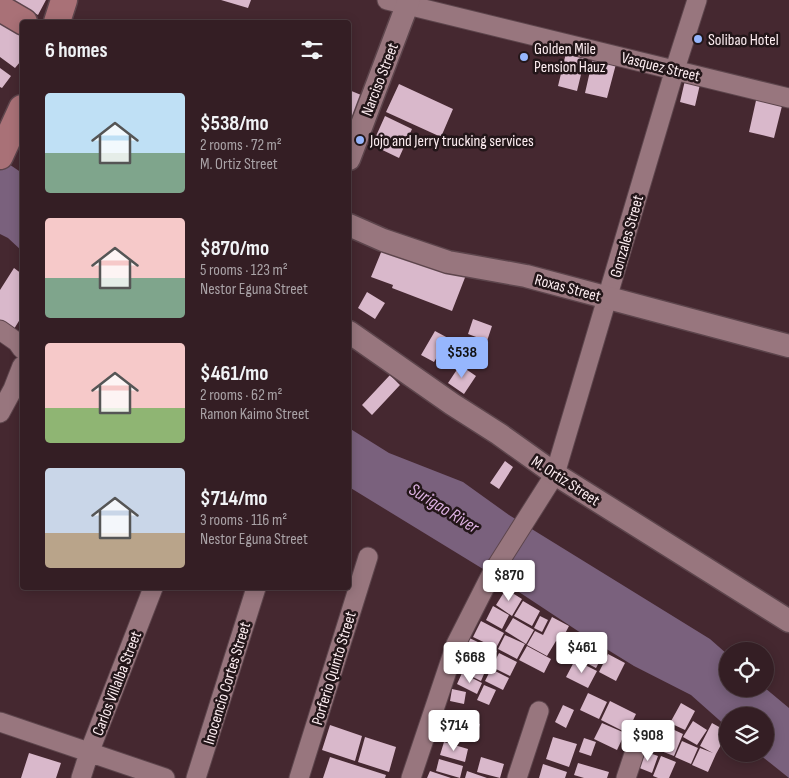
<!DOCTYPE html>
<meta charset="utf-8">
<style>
:root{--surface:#341e24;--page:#3c272c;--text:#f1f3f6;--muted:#a9a2a6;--line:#4e3c41;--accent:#96b6fd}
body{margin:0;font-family:"Sofia Sans Condensed",sans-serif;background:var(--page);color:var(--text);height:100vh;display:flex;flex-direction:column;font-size:19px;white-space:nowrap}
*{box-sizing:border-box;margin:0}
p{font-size:16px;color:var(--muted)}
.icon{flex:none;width:28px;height:28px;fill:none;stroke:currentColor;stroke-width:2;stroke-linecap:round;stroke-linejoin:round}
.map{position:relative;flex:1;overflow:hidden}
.side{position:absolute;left:20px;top:20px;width:331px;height:570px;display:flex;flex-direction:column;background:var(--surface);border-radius:5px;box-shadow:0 2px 12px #0003,0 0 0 1px var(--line)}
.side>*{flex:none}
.buttons{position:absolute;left:719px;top:642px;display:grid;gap:10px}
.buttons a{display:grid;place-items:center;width:55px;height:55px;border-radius:50%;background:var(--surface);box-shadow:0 2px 12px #0003,0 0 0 1px var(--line);font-size:25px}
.price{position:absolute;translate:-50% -42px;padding:0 11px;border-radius:5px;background:#fff;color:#222;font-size:16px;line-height:32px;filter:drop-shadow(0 1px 2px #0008)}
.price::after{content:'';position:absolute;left:50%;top:30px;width:15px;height:11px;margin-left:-8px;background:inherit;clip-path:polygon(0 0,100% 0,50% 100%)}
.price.current{background:var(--accent);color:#111}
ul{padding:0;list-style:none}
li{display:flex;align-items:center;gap:15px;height:125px;padding:0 25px}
li span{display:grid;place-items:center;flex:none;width:140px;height:100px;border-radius:5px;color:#555}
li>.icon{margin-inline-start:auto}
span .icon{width:60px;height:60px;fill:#fffc;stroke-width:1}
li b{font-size:21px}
h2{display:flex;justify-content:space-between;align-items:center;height:60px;padding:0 25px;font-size:21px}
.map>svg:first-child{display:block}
</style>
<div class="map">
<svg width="789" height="778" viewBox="0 0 789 778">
<rect width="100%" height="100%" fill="#452830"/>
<path fill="#7a617d" d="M 0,158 L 22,173 L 22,251 L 8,238 L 0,234 Z
M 349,428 L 389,453 L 463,482 L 509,515 L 710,639 L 727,654 L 728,689 L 765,689 L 765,688 L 789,708 L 789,778 L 759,754 L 765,754 L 765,716 L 728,716 L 727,727 L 691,695 L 634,666 L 587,637 L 501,580 L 349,487 Z"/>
<path fill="#d9b8cb" d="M 12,0 L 46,0 L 38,15 Z
M 221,0 L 251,0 L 248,8 Z
M 0,22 L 22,37 L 22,64 L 20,62 L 15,68 L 0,57 Z
M 566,53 L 585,58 L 577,91 L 558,86 Z
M 593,58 L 616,64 L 607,98 L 585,93 Z
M 0,68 L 11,76 L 2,88 L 0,87 Z
M 686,76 L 701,80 L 695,106 L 680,102 Z
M 399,84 L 453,109 L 441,137 L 386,112 Z
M 349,90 L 366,97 L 349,136 Z
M 757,96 L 783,102 L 774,138 L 749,132 Z
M 385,116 L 412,129 L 399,158 L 372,145 Z
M 382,250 L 466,275 L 452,311 L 392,288 L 393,285 L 371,277 Z
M 14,268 L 22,274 L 22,316 L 14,329 L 0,320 L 0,290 Z
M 367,292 L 385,303 L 375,319 L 358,308 Z
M 473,319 L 492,326 L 487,341 L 468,334 Z
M 435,331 L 448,338 L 434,362 L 421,355 Z
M 460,365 L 476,376 L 464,394 L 448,383 Z
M 390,375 L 400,385 L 372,415 L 362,405 Z
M 505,461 L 513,467 L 499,489 L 490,483 Z
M 506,589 L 522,599 L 512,616 L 496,605 Z
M 523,601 L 540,611 L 532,626 L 514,616 Z
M 493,606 L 509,615 L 502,629 L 486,620 Z
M 540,616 L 548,620 L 542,632 L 534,628 Z
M 552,617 L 569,626 L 560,643 L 556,641 L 547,656 L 527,645 L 535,631 L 543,635 Z
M 513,618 L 534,630 L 526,644 L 505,631 Z
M 481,621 L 504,633 L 496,648 L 473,637 Z
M 505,635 L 525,644 L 517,659 L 498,649 Z
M 570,635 L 604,653 L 596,668 L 562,650 Z
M 465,636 L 497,651 L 491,663 L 459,648 Z
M 527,646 L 551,659 L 544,673 L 519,660 Z
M 499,653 L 517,662 L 510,676 L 492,667 Z
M 608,654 L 625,663 L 616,681 L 599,672 Z
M 461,655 L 487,667 L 481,681 L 455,668 Z
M 575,660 L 597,671 L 588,688 L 566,677 Z
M 491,669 L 509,678 L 503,690 L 485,681 Z
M 462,673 L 482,683 L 477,694 L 457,684 Z
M 484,685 L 496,690 L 489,705 L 477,700 Z
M 452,689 L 466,692 L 464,704 L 450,701 Z
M 588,693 L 607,702 L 599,719 L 580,710 Z
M 610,701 L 636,714 L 627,733 L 601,720 Z
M 681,703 L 695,711 L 685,730 L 670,723 Z
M 563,705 L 574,710 L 566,728 L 555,722 Z
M 444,713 L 480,724 L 475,741 L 439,730 Z
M 693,721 L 707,730 L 697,745 L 683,737 Z
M 602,723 L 625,733 L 617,750 L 594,739 Z
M 712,723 L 728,732 L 716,754 L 708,772 L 692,765 L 700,748 L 713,753 L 700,746 Z
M 330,725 L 362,736 L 355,761 L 322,750 Z
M 670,728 L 683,734 L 674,756 L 661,751 Z
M 365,737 L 396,747 L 389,772 L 358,762 Z
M 553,737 L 577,744 L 569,767 L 546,759 Z
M 584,738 L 596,742 L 591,756 L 579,752 Z
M 682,741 L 698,748 L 691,764 L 675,757 Z
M 444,742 L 468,749 L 465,762 L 440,755 Z
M 644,751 L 658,756 L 652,773 L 637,767 Z
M 29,753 L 61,763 L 56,778 L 21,778 Z
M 661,756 L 676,762 L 669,778 L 658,778 L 653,776 Z
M 330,757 L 386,775 L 385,778 L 323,778 Z
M 481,757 L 504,764 L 500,778 L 477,772 Z
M 439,759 L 463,766 L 460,778 L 436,771 Z
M 578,763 L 609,772 L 607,778 L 584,778 L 574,775 Z
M 543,764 L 567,772 L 565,778 L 539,778 Z
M 430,771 L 451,778 L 427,778 Z
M 467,771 L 487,778 L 465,778 Z"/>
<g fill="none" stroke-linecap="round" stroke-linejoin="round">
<defs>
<path id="minor" d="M 387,0 L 789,98
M 0,330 L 17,342 L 22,349
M 0,413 L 13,389 L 22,366
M 0,722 L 165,778
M 81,778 L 89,753 L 153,588
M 196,778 L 256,588
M 299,778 L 368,557
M 411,778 L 456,644 L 491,575 L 555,474 L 675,69 L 697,0
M 517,778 L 539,711
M 626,778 L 635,751"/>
<path id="tertiary" d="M 349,159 L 409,0
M 349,225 L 383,240 L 448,262 L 526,276 L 789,346
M 349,332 L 452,404 L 499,434 L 555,474 L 789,621"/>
<path id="secondary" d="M 0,8 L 24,22
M 57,22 L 64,0
M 0,156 L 22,108"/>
</defs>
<use href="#minor" stroke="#5d454c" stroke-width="21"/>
<use href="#tertiary" stroke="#5d454c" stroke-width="25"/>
<use href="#secondary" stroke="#5d454c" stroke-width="29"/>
<use href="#minor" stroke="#98767e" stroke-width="19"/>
<use href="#tertiary" stroke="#98767e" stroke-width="22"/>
<use href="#secondary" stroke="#a97177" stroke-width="26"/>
</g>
<g fill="#96b6fd" stroke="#231619" stroke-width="2">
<circle cx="698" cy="39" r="5"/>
<circle cx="524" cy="57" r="5"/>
<circle cx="360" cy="140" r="5"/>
</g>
<g text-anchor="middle" stroke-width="5" stroke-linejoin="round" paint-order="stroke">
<g font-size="16" fill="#fdedf1" stroke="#231619" text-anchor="start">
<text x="708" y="45">Solibao Hotel</text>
<text x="534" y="54">Golden Mile<tspan x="534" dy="18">Pension Hauz</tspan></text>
<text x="370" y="146">Jojo and Jerry trucking services</text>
</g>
<g font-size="16" fill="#fdedf1" stroke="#231619">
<text transform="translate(661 66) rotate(14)" y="6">Vasquez Street</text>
<text transform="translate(379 79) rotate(-69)" y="6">Narciso Street</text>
<text transform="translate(626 236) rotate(-74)" y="6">Gonzales Street</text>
<text transform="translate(568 287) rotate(15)" y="6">Roxas Street</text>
<text transform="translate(566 480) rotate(33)" y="6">M. Ortiz Street</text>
<text transform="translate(333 668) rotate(-73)" y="6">Porferio Quinto Street</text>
<text transform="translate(116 683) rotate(-69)" y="6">Carlos Villalba Street</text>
<text transform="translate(226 683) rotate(-73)" y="6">Inocencio Cortes Street</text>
</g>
<g font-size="18" font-style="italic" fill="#deb2e3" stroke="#231619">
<text transform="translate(444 508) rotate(32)" y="6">Surigao River</text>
</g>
</g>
</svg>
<div class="buttons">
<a><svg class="icon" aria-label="locate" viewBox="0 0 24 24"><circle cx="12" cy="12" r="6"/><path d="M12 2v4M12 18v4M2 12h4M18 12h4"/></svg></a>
<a><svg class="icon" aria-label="layers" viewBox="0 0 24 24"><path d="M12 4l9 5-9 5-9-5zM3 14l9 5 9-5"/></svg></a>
</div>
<b class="price current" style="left:462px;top:379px">$538</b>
<b class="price" style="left:509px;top:602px">$870</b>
<b class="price" style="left:582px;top:674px">$461</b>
<b class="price" style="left:470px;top:684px">$668</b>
<b class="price" style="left:454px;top:752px">$714</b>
<b class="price" style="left:648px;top:762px">$908</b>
<section class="side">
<h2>6 homes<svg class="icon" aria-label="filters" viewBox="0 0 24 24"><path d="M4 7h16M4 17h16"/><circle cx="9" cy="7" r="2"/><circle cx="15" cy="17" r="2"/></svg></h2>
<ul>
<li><span style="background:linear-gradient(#bfe0f5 60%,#7fa58c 0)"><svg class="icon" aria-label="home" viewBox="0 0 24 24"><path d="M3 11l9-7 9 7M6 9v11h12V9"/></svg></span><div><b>$538/mo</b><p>2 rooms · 72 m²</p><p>M. Ortiz Street</p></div></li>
<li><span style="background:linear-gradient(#f6c9c9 60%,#7fa58c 0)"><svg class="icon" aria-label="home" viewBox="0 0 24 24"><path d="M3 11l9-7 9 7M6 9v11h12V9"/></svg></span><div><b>$870/mo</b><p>5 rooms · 123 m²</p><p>Nestor Eguna Street</p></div></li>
<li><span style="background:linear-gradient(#f6c9c9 65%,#8fb573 0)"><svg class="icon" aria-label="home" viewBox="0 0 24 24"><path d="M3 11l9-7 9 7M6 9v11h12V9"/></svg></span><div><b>$461/mo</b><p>2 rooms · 62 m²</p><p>Ramon Kaimo Street</p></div></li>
<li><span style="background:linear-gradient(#c9d6e8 65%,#b9a48a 0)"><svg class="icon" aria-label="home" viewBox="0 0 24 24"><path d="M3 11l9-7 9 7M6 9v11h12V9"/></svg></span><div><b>$714/mo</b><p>3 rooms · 116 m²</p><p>Nestor Eguna Street</p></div></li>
</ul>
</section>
</div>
